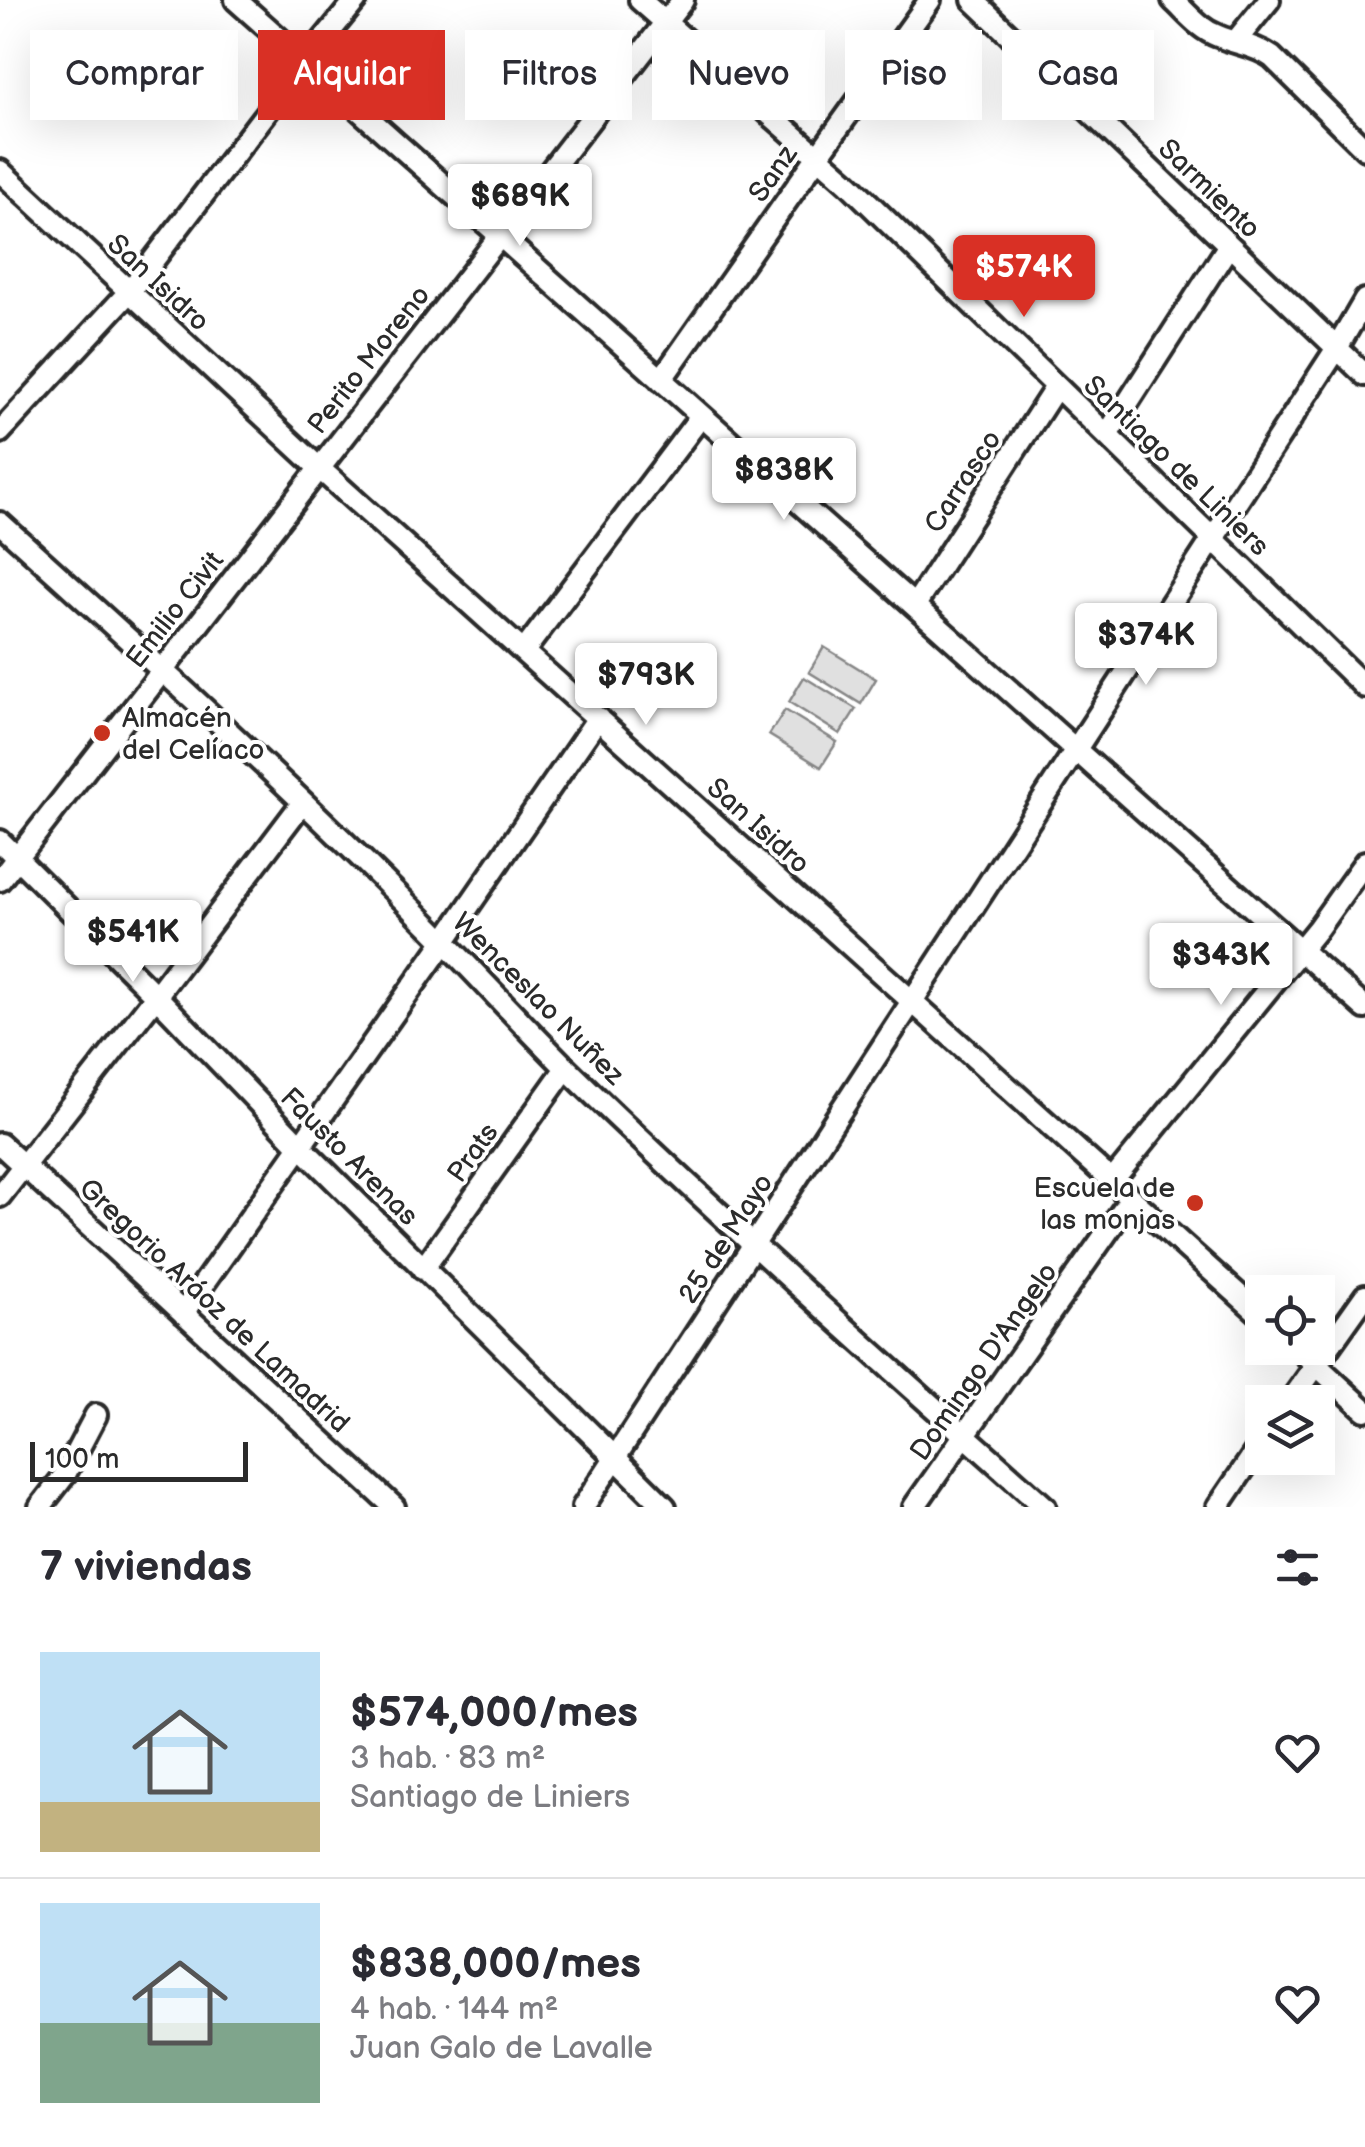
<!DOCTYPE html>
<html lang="es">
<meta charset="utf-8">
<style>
:root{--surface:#fff;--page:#f7f7f7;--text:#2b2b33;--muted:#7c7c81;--line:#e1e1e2;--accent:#d93025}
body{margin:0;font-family:"Balsamiq Sans",sans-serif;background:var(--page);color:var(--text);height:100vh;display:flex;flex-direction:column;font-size:38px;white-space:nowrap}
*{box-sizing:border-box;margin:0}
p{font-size:32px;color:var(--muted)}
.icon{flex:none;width:55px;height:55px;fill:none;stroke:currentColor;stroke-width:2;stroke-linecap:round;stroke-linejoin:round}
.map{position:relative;height:1507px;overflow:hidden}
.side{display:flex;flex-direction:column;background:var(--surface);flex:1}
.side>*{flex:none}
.top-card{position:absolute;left:30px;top:30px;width:1305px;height:90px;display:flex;gap:20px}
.controls{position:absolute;left:1245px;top:1275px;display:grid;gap:20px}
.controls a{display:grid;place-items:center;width:90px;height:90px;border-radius:0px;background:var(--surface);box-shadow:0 10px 40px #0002;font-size:50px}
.scale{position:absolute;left:30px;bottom:25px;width:218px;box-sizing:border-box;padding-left:10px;border:5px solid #2b2b2b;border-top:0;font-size:28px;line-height:35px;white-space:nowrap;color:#2b2b2b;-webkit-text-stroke:8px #fff;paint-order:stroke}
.price{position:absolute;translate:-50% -85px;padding:0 22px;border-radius:10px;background:#fff;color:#222;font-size:32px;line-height:65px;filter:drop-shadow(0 2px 5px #0008)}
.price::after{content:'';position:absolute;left:50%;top:60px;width:30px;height:22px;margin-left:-15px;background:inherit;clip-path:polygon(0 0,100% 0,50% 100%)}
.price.current{background:var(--accent);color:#fff}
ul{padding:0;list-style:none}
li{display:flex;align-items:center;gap:30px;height:250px;padding:0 40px}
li+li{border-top:2px solid var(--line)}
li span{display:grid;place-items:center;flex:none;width:280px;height:200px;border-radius:0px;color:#555}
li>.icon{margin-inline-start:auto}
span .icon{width:120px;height:120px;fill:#fffc;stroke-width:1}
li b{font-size:42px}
h2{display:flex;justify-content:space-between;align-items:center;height:120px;padding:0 40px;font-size:42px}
.pill{padding:0 35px;border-radius:0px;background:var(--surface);box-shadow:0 10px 40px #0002;font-size:35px;line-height:90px}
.pill.current{background:var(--accent);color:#fff}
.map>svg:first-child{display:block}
</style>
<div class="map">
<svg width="1365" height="1507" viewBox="0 0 1365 1507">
<rect width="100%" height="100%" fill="#fff"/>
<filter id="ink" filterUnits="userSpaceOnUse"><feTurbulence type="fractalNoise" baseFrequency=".01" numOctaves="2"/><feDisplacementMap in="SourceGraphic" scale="20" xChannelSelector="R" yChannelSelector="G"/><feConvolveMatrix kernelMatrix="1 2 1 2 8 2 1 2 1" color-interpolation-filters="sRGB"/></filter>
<g filter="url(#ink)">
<path fill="#e0e0e0" stroke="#868686" stroke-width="2.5" d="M 824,647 L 876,679 L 861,704 L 809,672 Z
M 804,677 L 856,709 L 840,734 L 789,702 Z
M 785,710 L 837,742 L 821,767 L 769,735 Z"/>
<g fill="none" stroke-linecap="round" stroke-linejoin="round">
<defs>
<path id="minor" d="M 236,0 L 1365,1008
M 640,0 L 849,184 L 1365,687
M 973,0 L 1365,375
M 1173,0 C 1187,13 1199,29 1218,36 C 1236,44 1255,45 1272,57 L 1365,149
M 1235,42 L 1269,0
M 0,171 L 319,468 L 1262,1316
M 661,380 L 818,156 L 930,0
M 0,432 L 129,292 L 305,62 L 356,0
M 1107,435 L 1229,245
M 0,523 C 144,653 288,783 424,921 C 472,969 518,1020 566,1068 C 721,1219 884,1363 1045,1507
M 915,605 L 1056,387
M 524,651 L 701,416
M 0,841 L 156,996 L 301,1147 L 665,1507
M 0,880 L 683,0
M 0,1144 L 394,1507
M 1112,1181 L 1318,928 L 1365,862
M 0,1196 L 156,996 L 303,802
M 423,1269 L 566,1068
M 183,1313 L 444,942 L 598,718
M 1298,1348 L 1365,1410
M 1290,1402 L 1365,1296
M 40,1507 L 64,1476 L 96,1415
M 583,1507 C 833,1120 1085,734 1337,348 L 1365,300
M 914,1507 L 1131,1198
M 1218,1507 L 1262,1442"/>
</defs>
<use href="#minor" stroke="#2b2b2b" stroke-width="28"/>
<use href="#minor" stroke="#fff" stroke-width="20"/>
</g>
</g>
<g fill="#c8321e" stroke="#fff" stroke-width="4">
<circle cx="102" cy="733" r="10"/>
<circle cx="1195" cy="1203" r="10"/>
</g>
<g text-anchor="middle" stroke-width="8" stroke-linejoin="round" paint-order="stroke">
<g font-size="28" fill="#2b2b2b" stroke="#fff">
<text transform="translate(772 173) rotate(-55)" y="10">Sanz</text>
<text transform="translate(1210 188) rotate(44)" y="10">Sarmiento</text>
<text transform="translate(159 282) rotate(43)" y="10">San Isidro</text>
<text transform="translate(368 359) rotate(-52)" y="10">Perito Moreno</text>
<text transform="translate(1177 465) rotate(44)" y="10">Santiago de Liniers</text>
<text transform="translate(962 481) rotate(-57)" y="10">Carrasco</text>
<text transform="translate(174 609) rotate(-52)" y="10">Emilio Civit</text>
<text transform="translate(759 825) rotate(42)" y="10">San Isidro</text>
<text transform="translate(539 998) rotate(45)" y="10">Wenceslao Nuñez</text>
<text transform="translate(472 1152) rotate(-54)" y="10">Prats</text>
<text transform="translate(350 1156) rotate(45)" y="10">Fausto Arenas</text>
<text transform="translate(725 1238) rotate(-57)" y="10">25 de Mayo</text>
<text transform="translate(215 1305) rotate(43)" y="10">Gregorio Aráoz de Lamadrid</text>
<text transform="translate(983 1361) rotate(-55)" y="10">Domingo D'Angelo</text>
</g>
<g font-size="28" fill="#2b2b2b" stroke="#fff" text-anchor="start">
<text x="122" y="727">Almacén<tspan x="122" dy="32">del Celíaco</tspan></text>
<text x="1175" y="1197" text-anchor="end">Escuela de<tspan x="1175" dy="32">las monjas</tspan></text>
</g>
</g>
</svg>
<div class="controls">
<a><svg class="icon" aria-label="locate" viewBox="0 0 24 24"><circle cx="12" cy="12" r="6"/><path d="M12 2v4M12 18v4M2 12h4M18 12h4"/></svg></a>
<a><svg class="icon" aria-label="layers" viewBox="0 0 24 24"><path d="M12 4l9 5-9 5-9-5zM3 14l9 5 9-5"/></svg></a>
</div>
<div class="scale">100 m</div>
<b class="price" style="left:520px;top:249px">$689K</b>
<b class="price current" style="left:1024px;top:320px">$574K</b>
<b class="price" style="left:784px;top:523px">$838K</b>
<b class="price" style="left:1146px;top:688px">$374K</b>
<b class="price" style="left:646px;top:728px">$793K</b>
<b class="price" style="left:133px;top:985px">$541K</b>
<b class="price" style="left:1221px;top:1008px">$343K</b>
<div class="top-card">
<a class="pill">Comprar</a>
<a class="pill current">Alquilar</a>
<a class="pill">Filtros</a>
<a class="pill">Nuevo</a>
<a class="pill">Piso</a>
<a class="pill">Casa</a>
</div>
</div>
<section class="side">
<h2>7 viviendas<svg class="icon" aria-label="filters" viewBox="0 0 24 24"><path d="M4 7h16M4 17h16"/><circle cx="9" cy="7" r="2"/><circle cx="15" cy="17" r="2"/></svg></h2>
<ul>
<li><span style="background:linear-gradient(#bfe0f5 75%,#c2b280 0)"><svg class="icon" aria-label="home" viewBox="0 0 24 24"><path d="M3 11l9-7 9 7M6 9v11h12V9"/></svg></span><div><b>$574,000/mes</b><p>3 hab. · 83 m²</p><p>Santiago de Liniers</p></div><svg class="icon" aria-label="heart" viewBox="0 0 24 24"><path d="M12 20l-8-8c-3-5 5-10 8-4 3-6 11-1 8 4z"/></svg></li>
<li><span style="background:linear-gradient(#bfe0f5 60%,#7fa58c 0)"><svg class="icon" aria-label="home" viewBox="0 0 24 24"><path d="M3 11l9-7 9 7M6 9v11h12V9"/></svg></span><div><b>$838,000/mes</b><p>4 hab. · 144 m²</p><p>Juan Galo de Lavalle</p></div><svg class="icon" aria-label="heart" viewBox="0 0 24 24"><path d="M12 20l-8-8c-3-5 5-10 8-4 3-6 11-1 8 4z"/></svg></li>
</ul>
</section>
